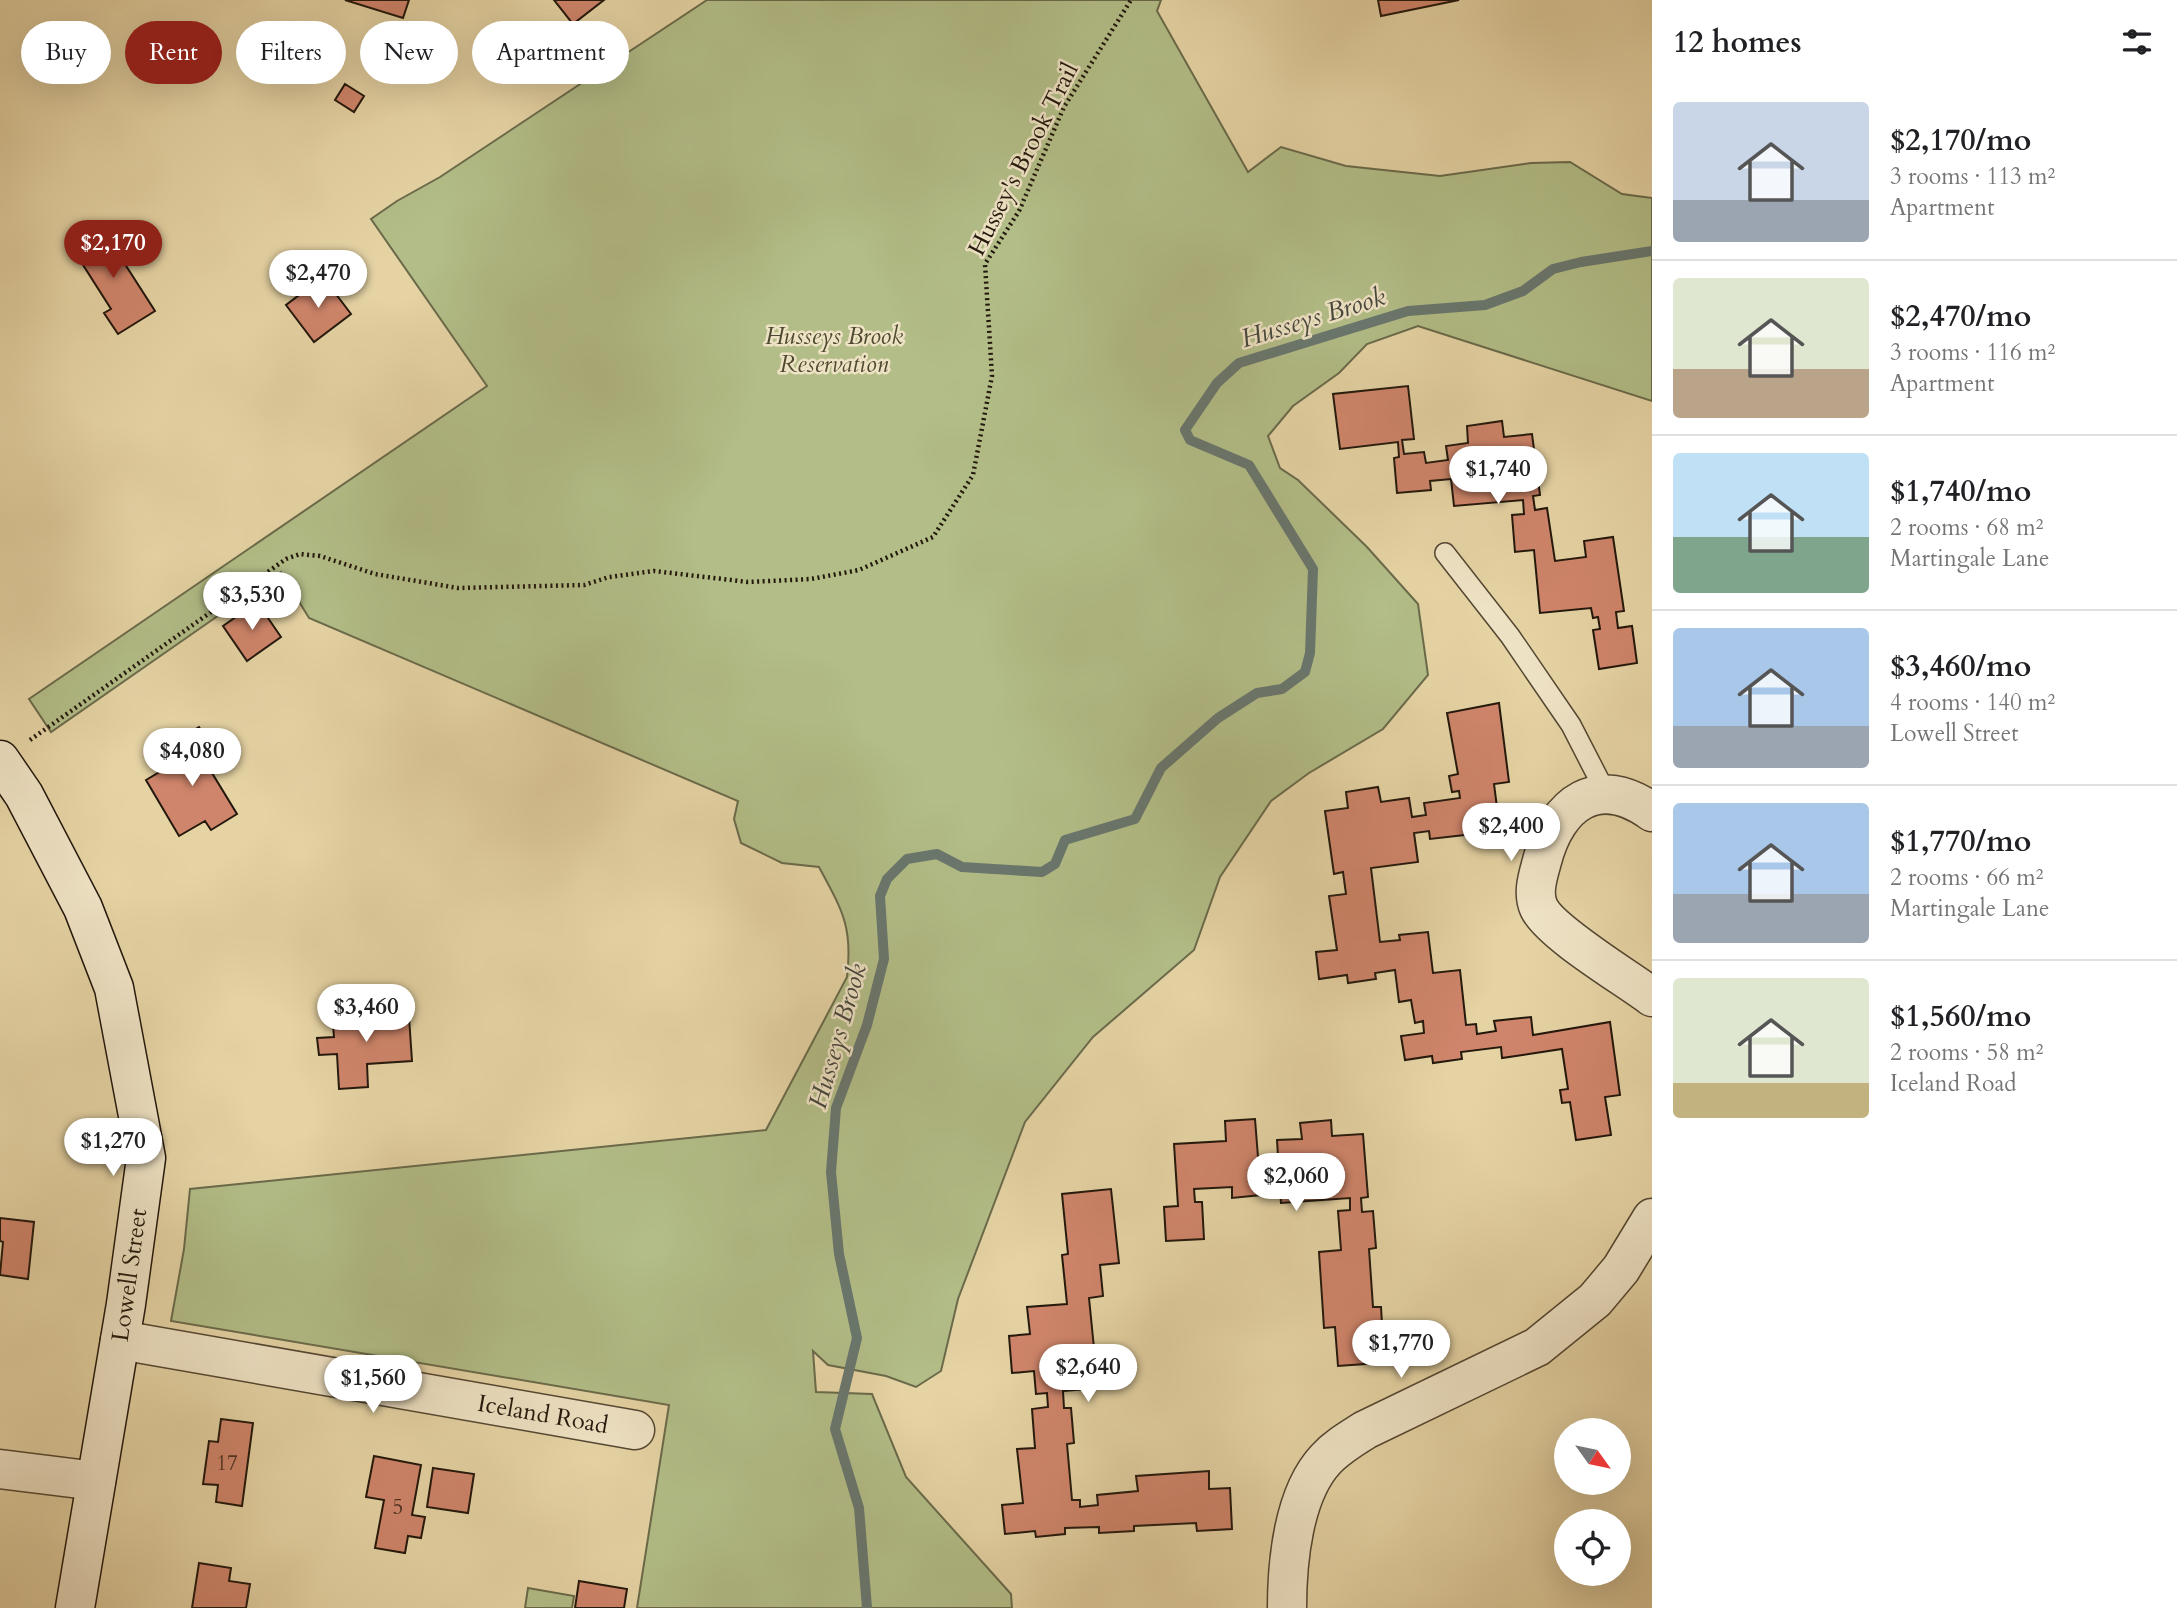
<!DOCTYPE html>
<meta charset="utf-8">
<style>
:root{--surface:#fff;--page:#f6f6f6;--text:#202124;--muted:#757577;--line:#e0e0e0;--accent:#8f2418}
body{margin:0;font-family:Cardo,serif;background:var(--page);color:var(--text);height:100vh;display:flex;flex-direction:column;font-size:26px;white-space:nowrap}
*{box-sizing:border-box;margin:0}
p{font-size:23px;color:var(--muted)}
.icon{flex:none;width:38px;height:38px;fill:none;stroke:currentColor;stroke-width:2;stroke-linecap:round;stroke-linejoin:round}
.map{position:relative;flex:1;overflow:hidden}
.panel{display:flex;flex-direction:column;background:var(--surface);width:525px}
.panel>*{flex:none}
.guide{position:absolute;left:21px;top:21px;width:665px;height:63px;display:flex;gap:14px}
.needle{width:46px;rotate:123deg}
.buttons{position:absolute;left:1554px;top:1418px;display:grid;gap:14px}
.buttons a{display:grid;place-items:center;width:77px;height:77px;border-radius:50%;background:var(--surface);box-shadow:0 7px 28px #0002;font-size:35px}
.price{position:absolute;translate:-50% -60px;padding:0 16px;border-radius:24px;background:#fff;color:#222;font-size:23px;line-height:46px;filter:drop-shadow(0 2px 4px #0008)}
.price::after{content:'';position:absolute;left:50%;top:42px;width:21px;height:16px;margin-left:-10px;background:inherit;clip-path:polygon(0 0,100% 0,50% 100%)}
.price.active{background:var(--accent);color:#fff}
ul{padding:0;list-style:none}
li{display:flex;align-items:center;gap:21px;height:175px;padding:0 21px}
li+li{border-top:2px solid var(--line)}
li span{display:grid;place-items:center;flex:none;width:196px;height:140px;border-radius:7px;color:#555}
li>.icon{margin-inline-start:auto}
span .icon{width:84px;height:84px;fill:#fffc;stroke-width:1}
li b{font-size:30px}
h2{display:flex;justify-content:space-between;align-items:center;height:84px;padding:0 21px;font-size:30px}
.chip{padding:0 24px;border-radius:32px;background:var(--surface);box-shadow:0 7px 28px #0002;font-size:24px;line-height:63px}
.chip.active{background:var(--accent);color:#fff}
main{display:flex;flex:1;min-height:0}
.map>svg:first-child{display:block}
</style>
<main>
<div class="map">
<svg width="1652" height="1608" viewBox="0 0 1652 1608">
<rect width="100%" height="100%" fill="#e5d3a4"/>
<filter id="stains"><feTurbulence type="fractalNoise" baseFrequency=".00286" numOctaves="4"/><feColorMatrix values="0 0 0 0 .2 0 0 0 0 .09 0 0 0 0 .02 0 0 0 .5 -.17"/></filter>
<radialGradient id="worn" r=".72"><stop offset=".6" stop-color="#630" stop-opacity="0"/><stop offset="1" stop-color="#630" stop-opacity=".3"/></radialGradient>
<path fill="#b2bd87" stroke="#6a6a4a" stroke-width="2" d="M 707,0 L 1161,0 L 1157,11 L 1248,172 L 1281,147 L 1346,166 L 1440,176 L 1531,163 L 1570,162 L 1622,194 L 1652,198 L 1652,401 L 1418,326 L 1367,344 L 1339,373 L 1293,406 L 1268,436 L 1280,468 L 1298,480 L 1367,547 L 1418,604 L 1428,675 L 1383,729 L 1309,773 L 1271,801 L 1220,877 L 1194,950 L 1093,1037 L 1025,1122 L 958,1299 L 941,1371 L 916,1387 L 886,1376 L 828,1365 L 813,1351 L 816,1392 L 872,1394 L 906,1477 L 1011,1594 L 1012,1608 L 637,1608 L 669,1405 L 171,1321 L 184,1249 L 190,1189 L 766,1130 L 847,977 C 853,926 842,910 819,867 L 782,863 L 741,843 L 734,819 L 738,801 L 309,618 L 281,572 L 51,732 L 29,699 L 487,386 L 371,219 L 397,201 L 440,177 Z
M 528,1588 L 574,1596 L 572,1608 L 525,1608 Z"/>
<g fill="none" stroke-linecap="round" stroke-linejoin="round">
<path stroke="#69776e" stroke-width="10" d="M 867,1608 L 859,1508 L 835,1429 L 857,1338 L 839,1254 L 831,1172 L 836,1108 L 867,1025 L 884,959 L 880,896 L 887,879 L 907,859 L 937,854 L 962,867 L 1042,872 L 1055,864 L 1065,840 L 1135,819 L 1161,768 L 1218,718 L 1257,693 L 1282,689 L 1305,672 L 1310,653 L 1313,569 L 1249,465 L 1190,440 L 1185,430 L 1217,383 L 1239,363 L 1408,311 L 1485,305 L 1523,291 L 1553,269 L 1581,262 L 1652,251"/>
</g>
<path fill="#cf856b" stroke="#23180c" stroke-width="2" d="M 345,0 L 409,0 L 403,18 Z
M 554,0 L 604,0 L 573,24 Z
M 1378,0 L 1459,0 L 1381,16 Z
M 345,84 L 364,96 L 354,112 L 335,100 Z
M 98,222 L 155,311 L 118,334 L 104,313 L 111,309 L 76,254 L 85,247 L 77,235 Z
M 323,277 L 351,314 L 314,342 L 286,305 Z
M 1408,386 L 1414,439 L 1402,440 L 1404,454 L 1424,452 L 1426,463 L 1448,460 L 1446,446 L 1468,443 L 1467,426 L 1502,421 L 1504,437 L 1532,434 L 1540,495 L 1533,496 L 1535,510 L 1547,508 L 1555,561 L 1586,557 L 1584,541 L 1613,537 L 1624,611 L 1616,612 L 1618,628 L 1632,626 L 1637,663 L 1599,669 L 1593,630 L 1600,629 L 1598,617 L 1593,618 L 1591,608 L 1540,613 L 1534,550 L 1515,552 L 1512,515 L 1524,514 L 1523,500 L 1454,506 L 1451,479 L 1430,481 L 1431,490 L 1397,493 L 1394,458 L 1399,457 L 1398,442 L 1340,449 L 1333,394 Z
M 257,602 L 281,637 L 247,661 L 223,626 Z
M 1499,703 L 1509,782 L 1494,784 L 1499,823 L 1481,825 L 1482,833 L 1430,839 L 1429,831 L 1414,833 L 1418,862 L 1371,868 L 1380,942 L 1400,940 L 1399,935 L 1428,932 L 1433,973 L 1460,970 L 1466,1025 L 1476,1024 L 1477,1034 L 1496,1031 L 1494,1021 L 1531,1017 L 1533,1035 L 1610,1022 L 1620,1095 L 1605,1097 L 1611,1135 L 1576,1140 L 1570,1102 L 1562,1103 L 1560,1090 L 1568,1089 L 1562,1049 L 1502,1058 L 1501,1047 L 1461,1052 L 1462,1059 L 1433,1063 L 1432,1056 L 1405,1060 L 1401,1036 L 1424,1033 L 1423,1021 L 1415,1023 L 1411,1000 L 1399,1002 L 1395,970 L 1375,973 L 1376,979 L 1348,983 L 1347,975 L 1319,979 L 1316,952 L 1337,950 L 1329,896 L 1346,894 L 1343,872 L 1334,874 L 1325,811 L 1348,808 L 1346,792 L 1378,787 L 1381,802 L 1409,798 L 1412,817 L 1426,815 L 1424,803 L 1460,798 L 1459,791 L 1452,792 L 1449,776 L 1458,774 L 1447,713 Z
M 199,727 L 219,762 L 209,768 L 237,814 L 211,830 L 205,821 L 179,836 L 146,780 L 188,755 L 178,739 Z
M 385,1008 L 385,1019 L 409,1017 L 412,1061 L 367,1064 L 368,1087 L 339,1089 L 337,1054 L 319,1055 L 317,1038 L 334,1037 L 332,1012 Z
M 1255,1119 L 1258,1157 L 1278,1156 L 1277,1140 L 1302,1139 L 1300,1123 L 1331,1120 L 1332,1136 L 1363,1134 L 1368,1197 L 1361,1198 L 1362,1212 L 1373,1211 L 1376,1248 L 1369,1249 L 1373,1307 L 1381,1307 L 1382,1324 L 1376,1325 L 1379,1363 L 1338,1366 L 1335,1327 L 1324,1328 L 1319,1252 L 1341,1250 L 1338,1211 L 1350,1210 L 1350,1198 L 1281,1203 L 1279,1175 L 1259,1176 L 1261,1195 L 1232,1198 L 1232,1187 L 1194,1189 L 1195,1202 L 1202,1202 L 1204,1239 L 1166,1241 L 1164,1207 L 1178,1206 L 1174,1144 L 1226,1141 L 1225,1121 Z
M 1111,1189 L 1119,1263 L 1100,1265 L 1103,1296 L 1089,1298 L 1098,1388 L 1063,1391 L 1064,1408 L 1071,1408 L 1074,1443 L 1067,1444 L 1072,1500 L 1080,1500 L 1080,1507 L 1098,1505 L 1097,1495 L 1138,1491 L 1136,1476 L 1209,1471 L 1209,1489 L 1230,1488 L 1232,1529 L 1197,1531 L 1196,1523 L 1134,1526 L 1134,1531 L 1099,1533 L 1099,1527 L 1065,1528 L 1065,1534 L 1036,1537 L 1035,1531 L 1005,1534 L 1002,1505 L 1023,1503 L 1017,1449 L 1035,1448 L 1032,1409 L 1048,1407 L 1047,1393 L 1036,1394 L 1034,1371 L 1012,1373 L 1009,1336 L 1030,1334 L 1027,1307 L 1067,1304 L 1062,1255 L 1068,1254 L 1062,1194 Z
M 0,1218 L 34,1222 L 28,1279 L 0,1275 L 3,1242 L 0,1241 Z
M 221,1419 L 253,1423 L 242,1506 L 216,1502 L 218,1485 L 203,1484 L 209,1441 L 218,1442 Z
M 374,1456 L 421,1465 L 412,1515 L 425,1517 L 421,1538 L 408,1536 L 405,1553 L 375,1548 L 384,1500 L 366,1497 Z
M 433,1468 L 474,1474 L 468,1513 L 427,1507 Z
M 199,1563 L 231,1568 L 229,1581 L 250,1584 L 246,1608 L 192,1608 Z
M 579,1581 L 627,1589 L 624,1608 L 575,1608 Z"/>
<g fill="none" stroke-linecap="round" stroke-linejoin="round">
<defs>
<path id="service" d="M 1445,553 L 1510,636 L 1571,725 L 1607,795"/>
<path id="minor" d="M 1652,812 C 1598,773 1557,803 1542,861 C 1538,876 1532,893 1539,908 C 1551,933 1627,978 1652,997
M 120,1340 L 635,1430
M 0,1469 L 96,1481
M 1287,1608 C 1287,1563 1293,1494 1326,1459 C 1337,1447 1351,1439 1365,1430 L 1537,1347 L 1595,1300 L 1621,1269 L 1652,1218"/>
<path id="secondary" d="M 0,760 L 24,795 L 83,908 L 114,988 L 146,1158 L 126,1304 L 75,1608"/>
</defs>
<use href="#service" stroke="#544732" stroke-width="22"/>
<use href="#minor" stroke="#544732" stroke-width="41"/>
<use href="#secondary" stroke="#23180c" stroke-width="41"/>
<path stroke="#23180c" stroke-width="4.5" stroke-dasharray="2 3.5" stroke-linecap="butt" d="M 30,740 L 286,559 L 300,554 L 320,556 L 375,574 L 458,588 L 584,585 L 609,577 L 654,571 L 748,582 L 811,579 L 859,570 L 933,537 L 973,475 L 992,376 L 985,264 L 1019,211 L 1064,107 L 1131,0"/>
<use href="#service" stroke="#eee2c4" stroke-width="19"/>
<use href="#minor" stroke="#eee2c4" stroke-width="38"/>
<use href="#secondary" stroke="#eee2c4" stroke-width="38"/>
</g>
<g text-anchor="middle" stroke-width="5" stroke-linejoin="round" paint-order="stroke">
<g font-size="21" fill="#4e3324">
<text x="227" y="1470">17</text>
<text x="398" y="1514">5</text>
</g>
<g font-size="24" fill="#23180c" stroke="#eee2c4">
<text transform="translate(1023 159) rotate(-63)" y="8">Hussey's Brook Trail</text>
<text transform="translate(129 1275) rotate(-82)" y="8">Lowell Street</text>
<text transform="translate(543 1414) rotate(10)" y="8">Iceland Road</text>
</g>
<g font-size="24" font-style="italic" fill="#4e4a31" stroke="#eee2c4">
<text x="834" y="344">Husseys Brook<tspan x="834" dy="28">Reservation</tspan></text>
</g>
<g font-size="26" font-style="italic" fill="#46473d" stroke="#eee2c4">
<text transform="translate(1313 317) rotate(-17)" y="9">Husseys Brook</text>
<text transform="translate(837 1036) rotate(-74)" y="9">Husseys Brook</text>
</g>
</g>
<rect width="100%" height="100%" filter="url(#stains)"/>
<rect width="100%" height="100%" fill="url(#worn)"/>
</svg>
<div class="buttons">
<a><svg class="needle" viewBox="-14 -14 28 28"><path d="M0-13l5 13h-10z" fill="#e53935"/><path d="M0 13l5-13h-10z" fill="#757577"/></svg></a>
<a><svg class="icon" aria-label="locate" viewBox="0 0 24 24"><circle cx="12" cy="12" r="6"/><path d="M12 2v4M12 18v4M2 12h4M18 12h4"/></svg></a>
</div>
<b class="price active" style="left:113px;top:280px">$2,170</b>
<b class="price" style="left:318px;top:310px">$2,470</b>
<b class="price" style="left:1498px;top:506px">$1,740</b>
<b class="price" style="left:252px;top:632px">$3,530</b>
<b class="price" style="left:192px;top:788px">$4,080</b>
<b class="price" style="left:1511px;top:863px">$2,400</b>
<b class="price" style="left:366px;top:1044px">$3,460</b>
<b class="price" style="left:113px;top:1178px">$1,270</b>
<b class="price" style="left:1296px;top:1213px">$2,060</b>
<b class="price" style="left:1401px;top:1380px">$1,770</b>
<b class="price" style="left:1088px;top:1404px">$2,640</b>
<b class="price" style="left:373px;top:1415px">$1,560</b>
<div class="guide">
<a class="chip">Buy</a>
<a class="chip active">Rent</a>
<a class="chip">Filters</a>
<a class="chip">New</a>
<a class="chip">Apartment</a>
</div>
</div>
<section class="panel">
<h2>12 homes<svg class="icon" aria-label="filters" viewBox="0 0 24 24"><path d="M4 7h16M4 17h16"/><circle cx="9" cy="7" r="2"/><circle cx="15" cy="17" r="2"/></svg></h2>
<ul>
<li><span style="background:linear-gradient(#c9d6e8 70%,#9aa5b1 0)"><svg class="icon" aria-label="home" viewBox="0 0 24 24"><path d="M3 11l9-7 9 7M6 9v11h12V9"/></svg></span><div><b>$2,170/mo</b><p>3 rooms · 113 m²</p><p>Apartment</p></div></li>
<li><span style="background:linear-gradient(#dfe7d0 65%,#b9a48a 0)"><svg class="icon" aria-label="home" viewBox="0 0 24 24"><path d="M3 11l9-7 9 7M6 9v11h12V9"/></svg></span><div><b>$2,470/mo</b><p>3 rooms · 116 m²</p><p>Apartment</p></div></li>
<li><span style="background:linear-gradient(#bfe0f5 60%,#7fa58c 0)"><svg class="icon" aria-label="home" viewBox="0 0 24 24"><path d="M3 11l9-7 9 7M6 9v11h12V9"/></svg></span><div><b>$1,740/mo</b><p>2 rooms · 68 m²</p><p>Martingale Lane</p></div></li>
<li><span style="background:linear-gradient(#a9c7e8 70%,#9aa5b1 0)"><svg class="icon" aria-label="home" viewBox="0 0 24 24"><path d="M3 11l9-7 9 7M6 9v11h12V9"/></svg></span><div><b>$3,460/mo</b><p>4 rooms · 140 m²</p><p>Lowell Street</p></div></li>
<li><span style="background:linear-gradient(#a9c7e8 65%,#9aa5b1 0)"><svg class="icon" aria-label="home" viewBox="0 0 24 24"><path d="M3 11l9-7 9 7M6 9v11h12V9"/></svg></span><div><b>$1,770/mo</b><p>2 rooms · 66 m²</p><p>Martingale Lane</p></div></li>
<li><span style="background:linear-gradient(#dfe7d0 75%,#c2b280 0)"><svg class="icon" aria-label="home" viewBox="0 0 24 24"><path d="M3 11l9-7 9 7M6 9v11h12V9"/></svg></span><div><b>$1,560/mo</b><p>2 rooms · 58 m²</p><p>Iceland Road</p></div></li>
</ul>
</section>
</main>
